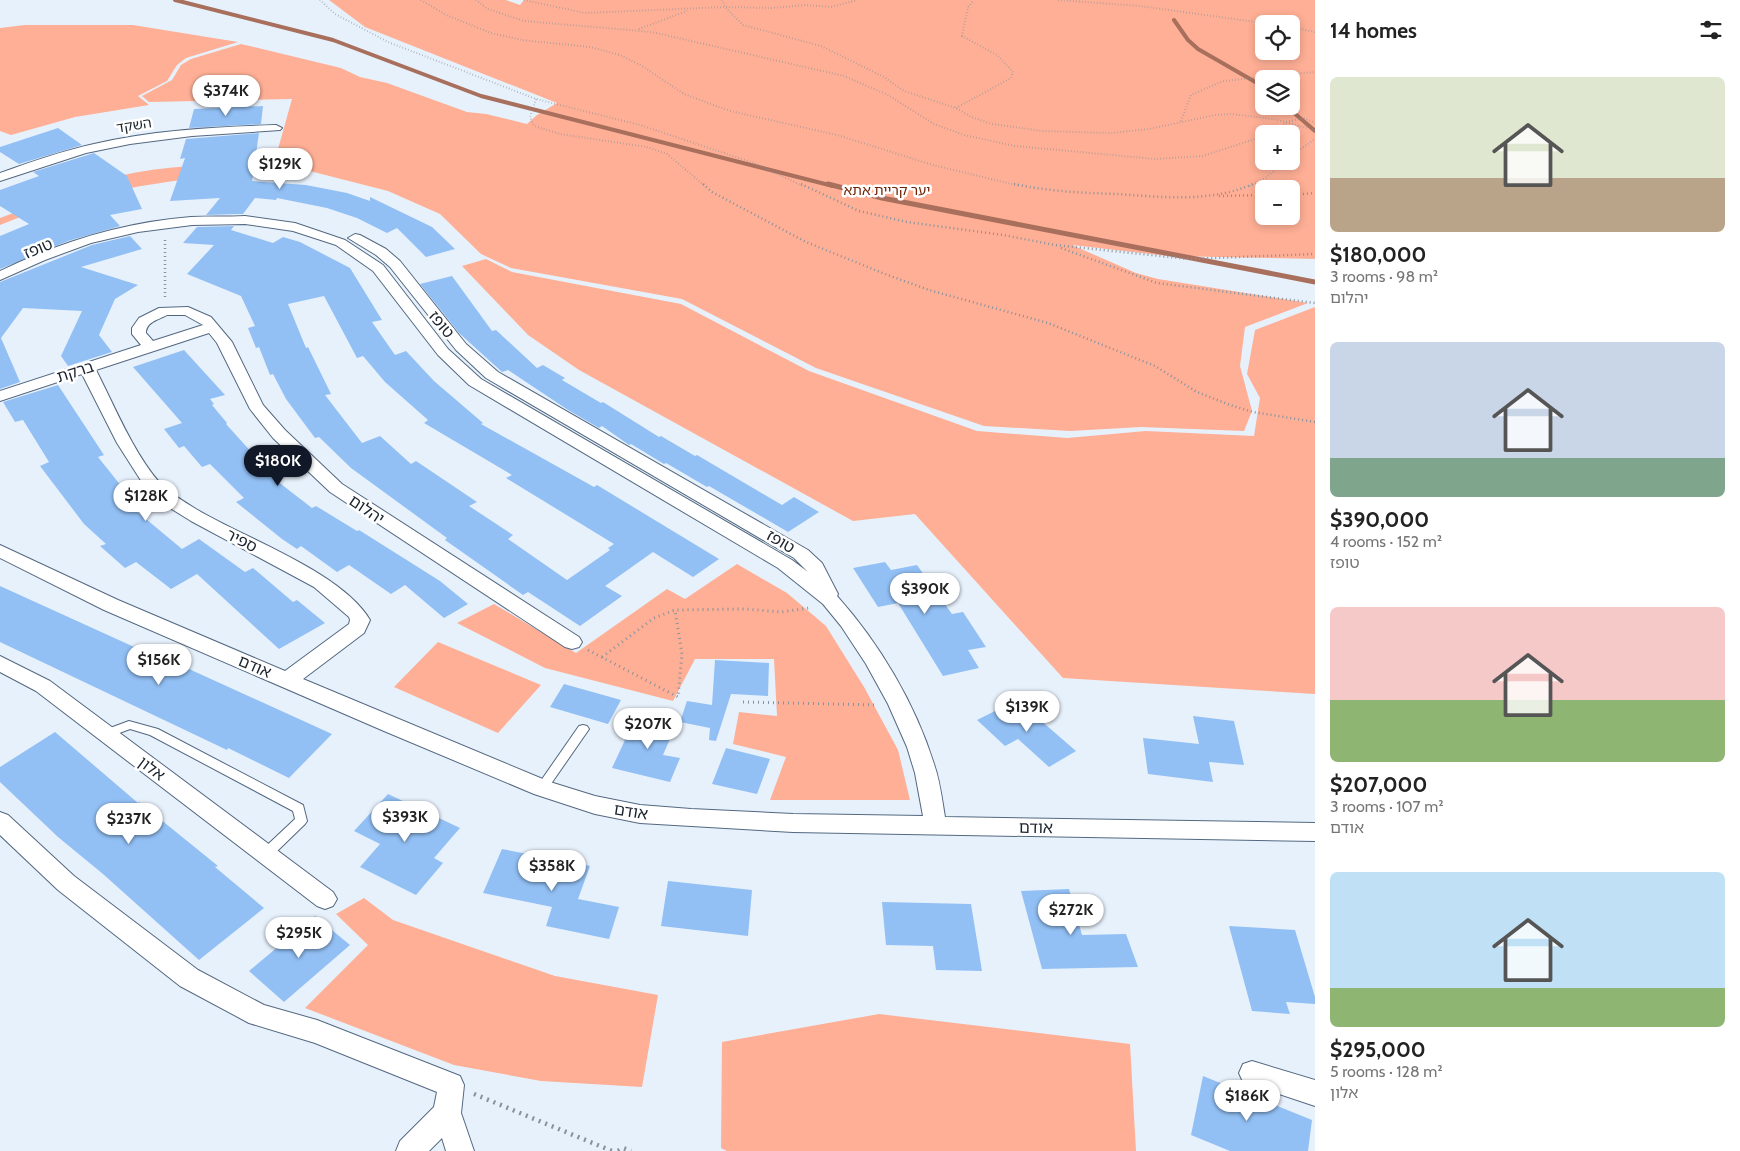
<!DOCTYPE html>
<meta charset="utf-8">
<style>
:root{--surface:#fff;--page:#f2f2f2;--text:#222;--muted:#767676;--accent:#111827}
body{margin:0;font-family:Cabin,"Noto Sans Hebrew",sans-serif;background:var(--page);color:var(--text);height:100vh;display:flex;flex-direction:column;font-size:19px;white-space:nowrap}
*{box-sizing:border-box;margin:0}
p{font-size:16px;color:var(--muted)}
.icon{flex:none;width:28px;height:28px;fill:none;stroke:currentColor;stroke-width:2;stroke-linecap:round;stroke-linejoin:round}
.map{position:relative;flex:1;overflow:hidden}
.sheet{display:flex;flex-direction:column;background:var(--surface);width:425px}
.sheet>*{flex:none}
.tools{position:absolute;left:1255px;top:15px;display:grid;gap:10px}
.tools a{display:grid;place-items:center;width:45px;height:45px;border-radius:8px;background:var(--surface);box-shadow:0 2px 8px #0003;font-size:25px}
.price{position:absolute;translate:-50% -42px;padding:0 11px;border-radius:18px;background:#fff;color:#222;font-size:16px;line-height:32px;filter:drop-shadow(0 1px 2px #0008)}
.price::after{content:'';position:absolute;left:50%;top:30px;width:15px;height:11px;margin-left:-8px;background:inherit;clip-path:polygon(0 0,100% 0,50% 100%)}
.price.current{background:var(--accent);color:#fff}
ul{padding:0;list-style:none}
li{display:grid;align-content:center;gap:10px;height:265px;padding:0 15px}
li span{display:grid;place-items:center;height:155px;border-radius:8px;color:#555}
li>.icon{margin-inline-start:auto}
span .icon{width:90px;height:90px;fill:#fffc;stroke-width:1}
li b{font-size:21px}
h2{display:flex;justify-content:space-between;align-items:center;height:60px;padding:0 15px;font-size:21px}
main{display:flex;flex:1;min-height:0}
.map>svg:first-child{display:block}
</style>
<main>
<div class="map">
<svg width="1315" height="1151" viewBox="0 0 1315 1151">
<rect width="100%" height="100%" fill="#e7f1fc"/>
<path fill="#feaf95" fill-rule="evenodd" d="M 329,0 L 506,0 L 520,5 L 524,0 L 1315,0 L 1315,259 L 1168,256 L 1072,245 L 1136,273 L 1158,279 L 1308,303 L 1245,327 L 1240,366 L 1252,411 L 1244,431 L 1141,427 L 1070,431 L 984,426 L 816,368 L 682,299 L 511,268 L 481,254 L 440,214 L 388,191 L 294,167 L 273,167 L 292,99 L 149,102 L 142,96 L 172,80 L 181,65 L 191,59 L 241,44 L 341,68 L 360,77 L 387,83 L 467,112 L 486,114 L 527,124 L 537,115 L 557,103 L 365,27 ZM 1264,24 L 1291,24 L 1291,51 L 1264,51 ZM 1264,79 L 1291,79 L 1291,106 L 1264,106 ZM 1264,134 L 1291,134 L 1291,161 L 1264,161 ZM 1264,189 L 1291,189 L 1291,216 L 1264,216 Z
M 25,25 L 133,25 L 238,42 L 186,58 L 177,65 L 167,81 L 138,96 L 149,105 L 75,117 L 11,135 L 0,131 L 0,28 Z
M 261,161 L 255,173 C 168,179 81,192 0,225 L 0,218 C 39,204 79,185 119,176 C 165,165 214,165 261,161 Z
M 486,259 L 512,272 L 681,304 L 809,371 L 977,431 L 1067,438 L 1146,431 L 1254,436 L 1260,398 L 1247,374 L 1255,330 L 1315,307 L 1315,694 L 1063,678 L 915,514 L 853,521 L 579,370 L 528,335 L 462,266 Z
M 737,564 L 787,593 L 826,626 L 864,687 L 898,750 L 910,800 L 770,800 L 786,757 L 733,744 L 739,712 L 777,716 L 774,659 L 695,659 L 673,701 L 545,668 L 457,623 L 494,604 L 576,653 L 667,589 L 685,599 Z
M 438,642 L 541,685 L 498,733 L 394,687 Z
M 364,898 L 393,920 L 555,976 L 658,995 L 642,1087 L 541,1081 L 454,1065 L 305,1008 L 368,945 L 336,914 Z
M 879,1014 L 1130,1044 L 1136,1151 L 727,1151 L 721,1148 L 722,1042 Z"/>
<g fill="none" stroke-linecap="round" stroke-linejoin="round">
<path stroke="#a86f5d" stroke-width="4" d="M 175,0 L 333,40 L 481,96 L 833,186
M 1174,20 L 1188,40 L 1198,49 L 1264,87
M 1286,106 L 1315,131"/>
<path stroke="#a86f5d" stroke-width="5" d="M 828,184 L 882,198 L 1315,282"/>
</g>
<path fill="#92c0f5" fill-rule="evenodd" d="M 263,106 L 261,124 L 189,128 L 194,109 Z
M 58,128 L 82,145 L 19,164 L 0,152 L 0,147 Z
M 259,133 L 252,181 L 306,185 L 347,193 L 370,201 L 370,197 L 432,227 L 455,249 L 426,257 L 397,228 L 387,233 L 357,218 L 327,208 L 277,198 L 276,200 L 255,198 L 243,214 L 238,214 L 206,215 L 220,198 L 170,201 L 185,158 L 180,159 L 186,139 Z
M 94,153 L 127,176 L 142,209 L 110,215 L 120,226 L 68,241 L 0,269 L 0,236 L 29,224 L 0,206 L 0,190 L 39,176 L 33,172 Z
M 234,226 L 231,230 L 273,243 L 283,237 L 300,242 L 350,268 L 382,320 L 372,322 L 395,355 L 406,351 L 434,381 L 483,423 L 481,424 L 594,487 L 597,485 L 719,559 L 693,577 L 653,552 L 605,586 L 622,596 L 580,626 L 528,592 L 523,595 L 445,540 L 447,538 L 351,468 L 319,437 L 315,438 L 286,399 L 273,374 L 270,375 L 259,347 L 256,348 L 248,328 L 255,326 L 241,296 L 187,274 L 214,245 L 183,243 L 197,227 ZM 324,296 L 357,358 L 363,356 L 385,382 L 428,420 L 424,423 L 512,475 L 506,478 L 614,544 L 608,548 L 610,550 L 567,580 L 508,539 L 513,535 L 469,506 L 477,502 L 416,461 L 411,464 L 380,436 L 362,443 L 325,395 L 331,394 L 308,347 L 306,348 L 288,304 Z
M 130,236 L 142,249 L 81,267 L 138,285 L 115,299 L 99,335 L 112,352 L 68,366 L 61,356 L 82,311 L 23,308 L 1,338 L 20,382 L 0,389 L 0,282 L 92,245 Z
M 452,276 L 492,331 L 496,330 L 537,368 L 543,365 L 565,378 L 562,380 L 601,403 L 603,402 L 659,437 L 661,436 L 695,456 L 697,455 L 782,505 L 794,497 L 819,512 L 788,532 L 709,486 L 707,487 L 666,463 L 664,464 L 631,444 L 629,445 L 602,426 L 599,428 L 568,410 L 508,370 L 502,372 L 459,333 L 420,284 Z
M 184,350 L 225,395 L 210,399 L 214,404 L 212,405 L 227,423 L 226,424 L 254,455 L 258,453 L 276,470 L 268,474 L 312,508 L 316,506 L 357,531 L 359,530 L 440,581 L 468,604 L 444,618 L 405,585 L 391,594 L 349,565 L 337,572 L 301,546 L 297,549 L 282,539 L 236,502 L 244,498 L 210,464 L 202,467 L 184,446 L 179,448 L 164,429 L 182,423 L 133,367 Z
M 58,385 L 104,455 L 98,457 L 138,507 L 134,509 L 182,549 L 199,539 L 245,572 L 253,568 L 293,602 L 297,600 L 325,623 L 279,649 L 197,574 L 171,589 L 136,562 L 125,568 L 100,546 L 106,544 L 84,524 L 40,466 L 49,462 L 23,420 L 15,422 L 3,402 Z
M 885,562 L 891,570 L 917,565 L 952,614 L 963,612 L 986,647 L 968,650 L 979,668 L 943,676 L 898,603 L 878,607 L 853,568 Z
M 0,586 L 165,661 L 167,659 L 332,734 L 289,778 L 228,748 L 227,750 L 0,642 Z
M 715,660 L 769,663 L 768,696 L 731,694 L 716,741 L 709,740 L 710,728 L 680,722 L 687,701 L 712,705 Z
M 564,684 L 621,700 L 608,724 L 550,707 Z
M 1017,700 L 1076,751 L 1049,767 L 1018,739 L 1005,746 L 977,720 Z
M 636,716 L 676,725 L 663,755 L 680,758 L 670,782 L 612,768 Z
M 1193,716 L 1234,721 L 1244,765 L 1209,762 L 1213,782 L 1148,774 L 1143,738 L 1199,744 Z
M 55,732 L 138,803 L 139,802 L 218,866 L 215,867 L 264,908 L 199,960 L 103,874 L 58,837 L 0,782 L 0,767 Z
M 726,748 L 770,759 L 757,794 L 712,784 Z
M 388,794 L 460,828 L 434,858 L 443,863 L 416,895 L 360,867 L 380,844 L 354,831 Z
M 502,849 L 590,866 L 578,899 L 619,907 L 609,939 L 546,926 L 552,907 L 483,893 Z
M 668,881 L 752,890 L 748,936 L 661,926 Z
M 1069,889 L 1082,935 L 1126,934 L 1138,967 L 1042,969 L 1021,891 Z
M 882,902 L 971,904 L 982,971 L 936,970 L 933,946 L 886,945 Z
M 315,916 L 350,945 L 284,1002 L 249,971 Z
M 1229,926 L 1295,930 L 1315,997 L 1315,1004 L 1286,1002 L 1290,1014 L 1252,1011 Z
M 1203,1076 L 1312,1120 L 1308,1151 L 1230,1151 L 1191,1135 Z"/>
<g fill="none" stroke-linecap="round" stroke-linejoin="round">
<defs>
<path id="service" d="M 129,721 L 158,729 L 303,805 L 307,821 L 305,824 L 270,858 L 266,859 L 262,858 L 260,854 L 262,850 L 295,819 L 293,811 L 150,735 L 130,729 L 106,738 L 102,737 L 100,734 L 102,731 Z
M 583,725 L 587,726 L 589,729 L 587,732 L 546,791 L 542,793 L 538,791 L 536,788 L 538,785 L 579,726 Z"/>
<path id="minor" d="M 276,125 L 282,128 L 280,130 L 192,136 L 130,144 L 86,153 L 0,181 L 0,173 C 31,162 62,151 94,144 C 154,130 215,127 276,125 Z
M 245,216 L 295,223 L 345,240 L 383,265 L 448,349 L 481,379 L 792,560 L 808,572 L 794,558 L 486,378 L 456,350 L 390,267 L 376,255 L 348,238 L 355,234 L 360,235 L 386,249 L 400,261 L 466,344 L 498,372 L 808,550 L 822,563 L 838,594 L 837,596 C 879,643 915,703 934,764 C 940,781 942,799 945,817 L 1315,823 L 1315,841 L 793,832 L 640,823 L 595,814 L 534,794 L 384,731 L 104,610 L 0,558 L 0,545 L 118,600 L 285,671 L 349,624 L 350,620 L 349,617 L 314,587 L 191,521 L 162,503 L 147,490 L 117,443 L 82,374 L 0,401 L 0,391 L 141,345 L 132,334 L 132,328 L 139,318 L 159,308 L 188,307 L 211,317 L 232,342 L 263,405 L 285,430 L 342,484 L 579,637 L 582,642 L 579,647 L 572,649 L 565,647 L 330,492 L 273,438 L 250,409 L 217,343 L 209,333 L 96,370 C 114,405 133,452 159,482 C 169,493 183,501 196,509 C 244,538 342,572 370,620 L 364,633 L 303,679 L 550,782 L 595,796 L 640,805 L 691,809 L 793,814 L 923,816 L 915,773 L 907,747 L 888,704 L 866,664 L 841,626 L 823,604 L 778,568 L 469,385 L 438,355 L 373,271 L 336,245 L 293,231 L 245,224 L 192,225 L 138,232 L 91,243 L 45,260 L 0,280 L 0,271 C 60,242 124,222 191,217 C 209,216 227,217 245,216 ZM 167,315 L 185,315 L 203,325 L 153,341 L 146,333 C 146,322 158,320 167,315 Z
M 0,656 L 50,681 L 333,892 L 337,899 L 333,906 L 325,909 L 317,906 L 36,691 L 0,672 Z
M 0,812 L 8,815 L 74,876 L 198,970 L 264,1005 L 317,1020 L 460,1076 L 464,1085 L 461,1113 L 474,1151 L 446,1151 L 442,1138 L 429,1151 L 396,1151 L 400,1141 L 434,1107 L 437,1092 L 315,1043 L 249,1023 L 180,986 L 58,890 L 0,835 Z
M 1252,1061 L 1315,1080 L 1315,1106 L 1243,1082 L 1239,1073 L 1243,1064 Z"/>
</defs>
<use href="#service" stroke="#536880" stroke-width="2"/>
<use href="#minor" stroke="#536880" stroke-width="2"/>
<path stroke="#88929c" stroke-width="2" stroke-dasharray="0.5 2.5" stroke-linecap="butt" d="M 320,0 L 335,14 L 388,42 L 536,99 L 640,125 L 754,163 L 803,186
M 421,0 L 446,15 L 491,33 L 522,40 L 590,47 L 620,55 L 642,66 L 684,94 L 730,111 L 837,135 L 933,165 L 1020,186
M 476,0 L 488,9 L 524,21 L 652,32 L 844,76 L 888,95 L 934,124 L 964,135 L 1015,146 L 1155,159 L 1203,156 L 1264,136
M 524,0 L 585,13 L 725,7 L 773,8 L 805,5 L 831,7 L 857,0
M 722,0 L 725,7 L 743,25 L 821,46 L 884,77 L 904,91 L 956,108 L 971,117 L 992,124 L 1043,131 L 1111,133 L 1149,129 L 1215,115 L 1231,114 L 1274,119 L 1315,130
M 1058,0 L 1140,6 L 1270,24
M 1291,27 L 1315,32
M 639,29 L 687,11
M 536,99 L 530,117 L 534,126 L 560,134 L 647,147 L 667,154 L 705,186
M 956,108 L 1011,78 L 1013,72 L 997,55 L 962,36 L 968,7 L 974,0
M 1181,121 L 1191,95 L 1223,81 L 1315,72
M 1270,134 L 1281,129 L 1286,122 L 1304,118 L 1315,123
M 1291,156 L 1315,139
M 1250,186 L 1267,177 L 1285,161"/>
<path stroke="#88929c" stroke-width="2.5" stroke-dasharray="1 3" stroke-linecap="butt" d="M 703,184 L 712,192 L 806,242 L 885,274 L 929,290 L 1048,323 L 1155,366 L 1197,392 L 1230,405 L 1253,412 L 1315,422
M 801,184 L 859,211 L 907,222 L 1003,235 L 1055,245 L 1189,259 L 1315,254
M 1014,184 C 1047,191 1082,193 1117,194 C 1162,197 1210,203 1253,184
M 1291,195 L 1315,193
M 1219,196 L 1264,195
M 165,240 L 165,298
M 1061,248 L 1157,283 L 1315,303"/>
<path stroke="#88929c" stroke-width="3" stroke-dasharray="1 4" stroke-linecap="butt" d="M 588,650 L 678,697 L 682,654 L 675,610
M 602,657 L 654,618 L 675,610 L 745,609 L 781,612 L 809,608
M 743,702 L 877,705"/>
<path stroke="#88929c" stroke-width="4.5" stroke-dasharray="2 5" stroke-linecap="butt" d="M 474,1094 L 612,1151
M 618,1151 L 623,1148 L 631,1151"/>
<use href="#service" fill="#fff" fill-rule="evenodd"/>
<use href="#minor" fill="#fff" fill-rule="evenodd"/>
</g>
<g text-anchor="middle" stroke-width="5" stroke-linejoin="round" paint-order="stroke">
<g font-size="14" fill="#1a232d" stroke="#fff">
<text transform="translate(134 125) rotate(-9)" y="5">השקד</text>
</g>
<g font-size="14" fill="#702405" stroke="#fff">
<text x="887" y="195">יער קריית אתא</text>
</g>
<g font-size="16" fill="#1a232d" stroke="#fff">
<text transform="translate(38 248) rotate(-22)" y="6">טופז</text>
<text transform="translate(442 324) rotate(50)" y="6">טופז</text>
<text transform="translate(75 371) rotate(-18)" y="6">ברקת</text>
<text transform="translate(367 509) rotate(34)" y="6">יהלום</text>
<text transform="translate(242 540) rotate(27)" y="6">ספיר</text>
<text transform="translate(781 541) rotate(31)" y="6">טופז</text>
<text transform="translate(255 666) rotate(23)" y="6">אודם</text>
<text transform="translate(152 768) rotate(37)" y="6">אלון</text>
<text transform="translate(631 811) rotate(9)" y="6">אודם</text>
<text transform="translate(1036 827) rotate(1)" y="6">אודם</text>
</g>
</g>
</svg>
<div class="tools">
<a><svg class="icon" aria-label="locate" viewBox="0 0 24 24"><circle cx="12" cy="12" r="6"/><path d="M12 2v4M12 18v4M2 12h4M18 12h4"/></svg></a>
<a><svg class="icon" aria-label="layers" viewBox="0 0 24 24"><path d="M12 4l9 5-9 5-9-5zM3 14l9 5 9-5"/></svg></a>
<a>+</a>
<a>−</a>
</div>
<b class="price" style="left:226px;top:117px">$374K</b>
<b class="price" style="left:280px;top:190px">$129K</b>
<b class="price current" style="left:278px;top:487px">$180K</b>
<b class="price" style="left:146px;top:522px">$128K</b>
<b class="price" style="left:925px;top:615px">$390K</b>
<b class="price" style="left:159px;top:686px">$156K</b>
<b class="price" style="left:1027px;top:733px">$139K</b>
<b class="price" style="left:648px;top:750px">$207K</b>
<b class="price" style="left:405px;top:843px">$393K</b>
<b class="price" style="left:129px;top:845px">$237K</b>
<b class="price" style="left:552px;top:892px">$358K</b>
<b class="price" style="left:1071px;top:936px">$272K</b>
<b class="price" style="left:299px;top:959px">$295K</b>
<b class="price" style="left:1247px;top:1122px">$186K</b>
</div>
<section class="sheet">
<h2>14 homes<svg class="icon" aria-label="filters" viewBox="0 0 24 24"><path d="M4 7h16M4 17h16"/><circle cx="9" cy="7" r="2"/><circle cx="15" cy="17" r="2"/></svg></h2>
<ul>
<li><span style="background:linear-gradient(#dfe7d0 65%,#b9a48a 0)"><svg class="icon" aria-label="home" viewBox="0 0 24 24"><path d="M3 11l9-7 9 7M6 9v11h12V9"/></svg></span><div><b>$180,000</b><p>3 rooms · 98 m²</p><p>יהלום</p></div></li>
<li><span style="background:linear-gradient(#c9d6e8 75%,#7fa58c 0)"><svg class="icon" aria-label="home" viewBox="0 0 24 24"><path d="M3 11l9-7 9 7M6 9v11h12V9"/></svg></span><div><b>$390,000</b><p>4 rooms · 152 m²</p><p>טופז</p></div></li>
<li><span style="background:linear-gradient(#f6c9c9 60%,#8fb573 0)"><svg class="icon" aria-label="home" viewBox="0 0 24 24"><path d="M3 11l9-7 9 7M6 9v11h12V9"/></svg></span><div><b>$207,000</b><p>3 rooms · 107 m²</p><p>אודם</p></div></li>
<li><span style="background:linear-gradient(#bfe0f5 75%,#8fb573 0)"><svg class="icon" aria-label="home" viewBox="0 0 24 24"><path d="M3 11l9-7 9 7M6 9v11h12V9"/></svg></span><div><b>$295,000</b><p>5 rooms · 128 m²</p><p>אלון</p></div></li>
</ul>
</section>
</main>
